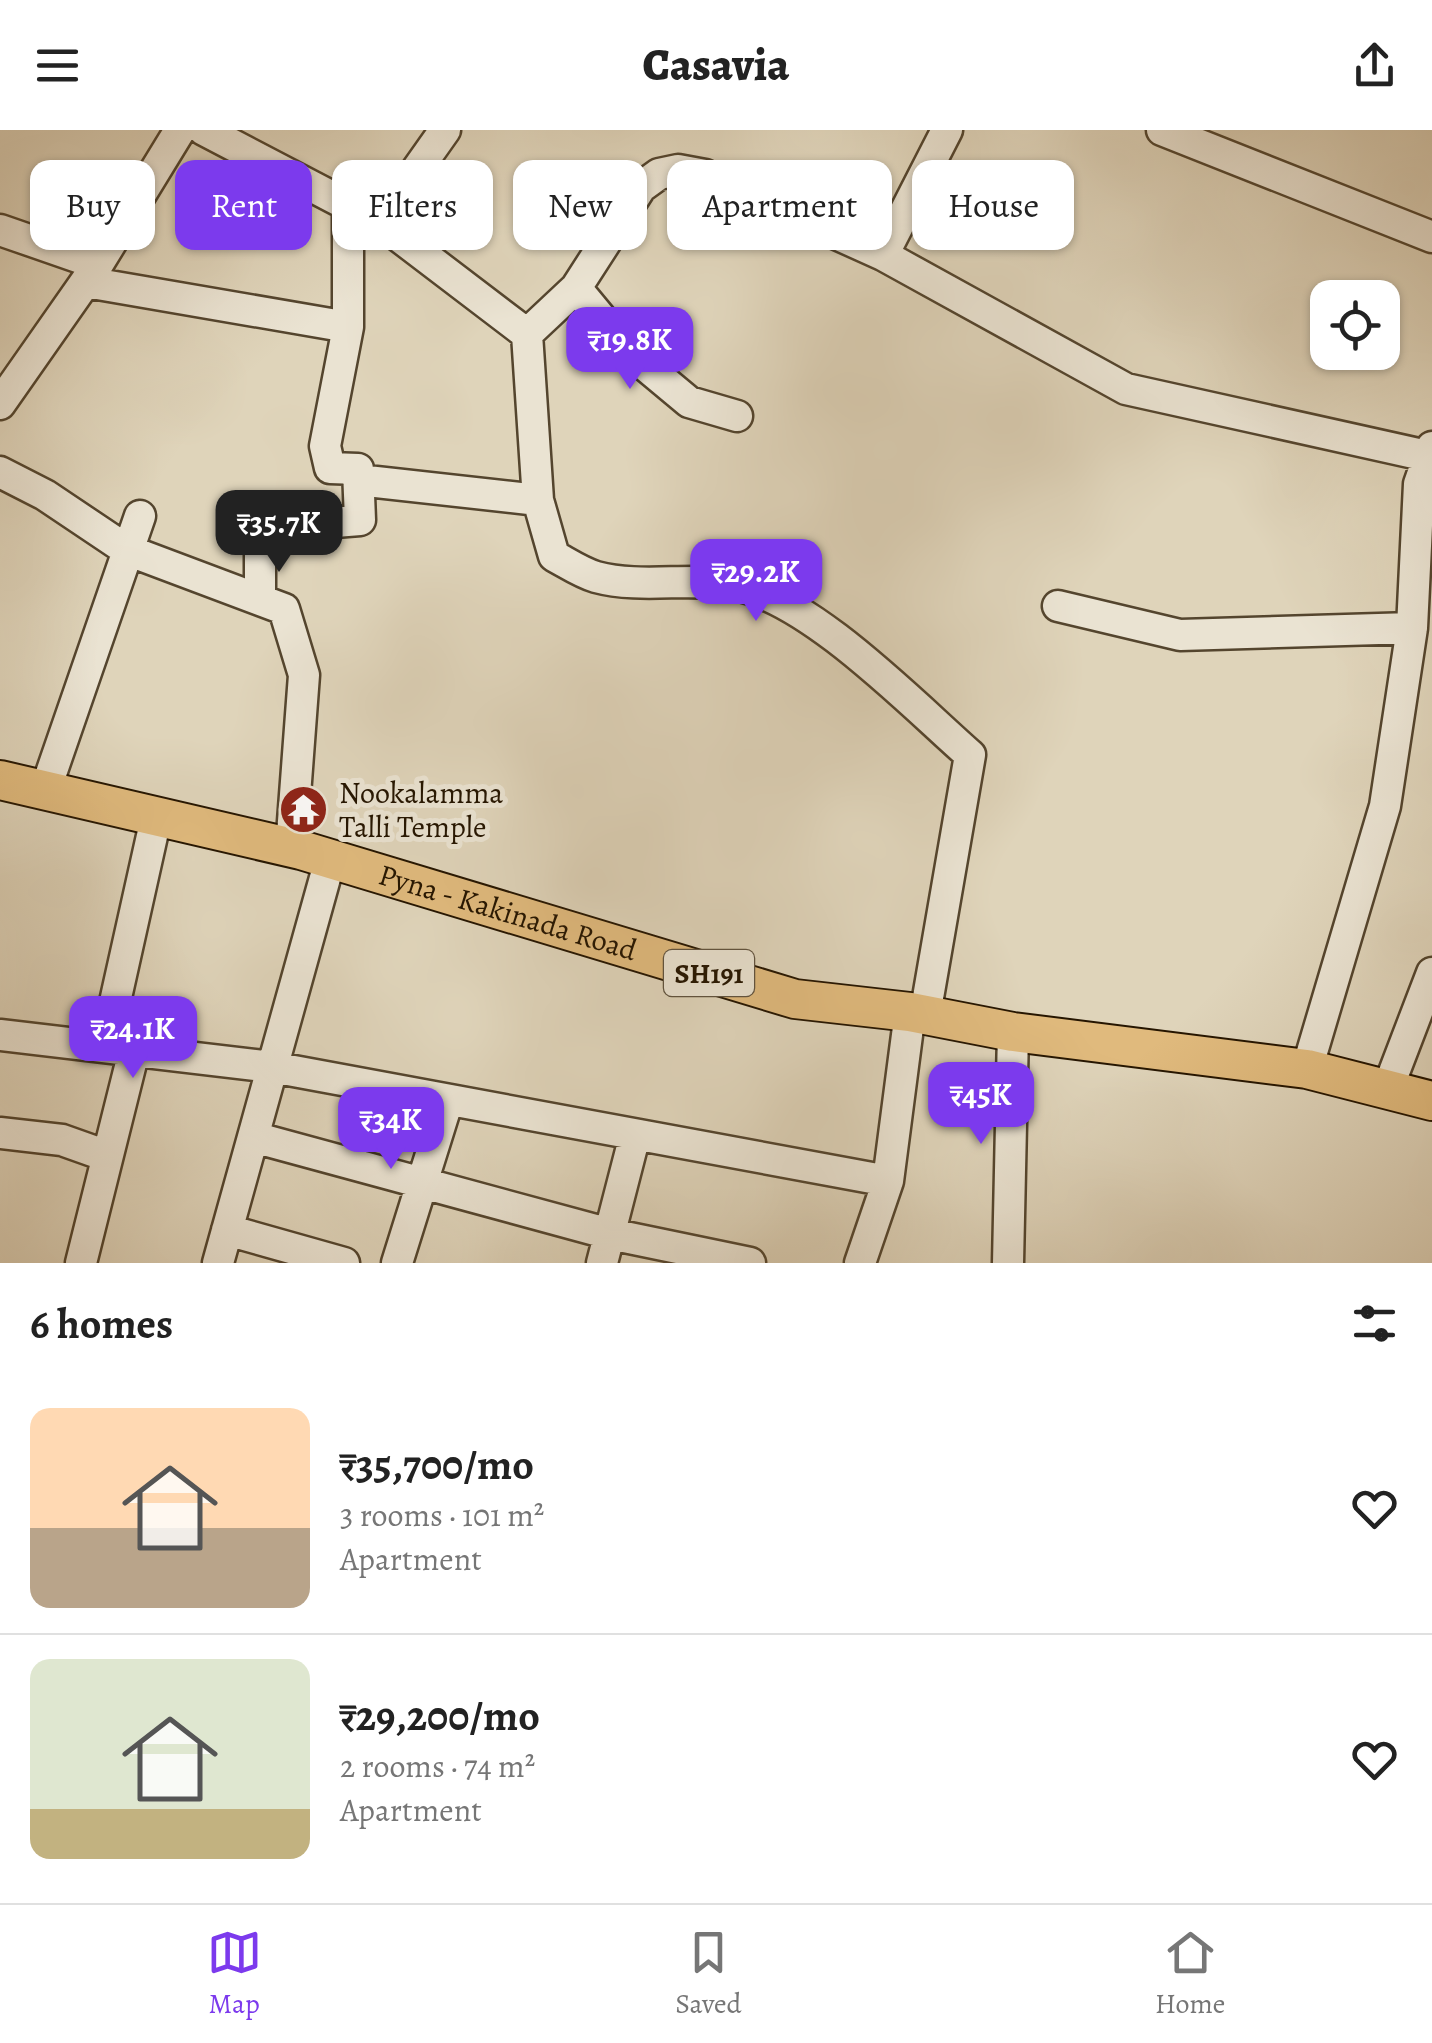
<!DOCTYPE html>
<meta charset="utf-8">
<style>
:root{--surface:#fff;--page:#f6f6f6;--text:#222;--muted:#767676;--line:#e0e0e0;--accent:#7c3aed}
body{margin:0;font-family:Alegreya,serif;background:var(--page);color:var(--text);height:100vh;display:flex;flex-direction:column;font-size:38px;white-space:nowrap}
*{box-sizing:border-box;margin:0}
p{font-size:32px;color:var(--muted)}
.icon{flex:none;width:55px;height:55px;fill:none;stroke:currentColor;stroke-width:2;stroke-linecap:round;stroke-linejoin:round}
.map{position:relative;height:1133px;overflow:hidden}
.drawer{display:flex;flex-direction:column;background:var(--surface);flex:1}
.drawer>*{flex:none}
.banner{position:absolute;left:30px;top:30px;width:1372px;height:90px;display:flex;gap:20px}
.tools{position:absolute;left:1310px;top:150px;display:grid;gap:20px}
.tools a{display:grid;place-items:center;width:90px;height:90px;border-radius:20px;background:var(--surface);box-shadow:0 2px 8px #0004;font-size:50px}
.price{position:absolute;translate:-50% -85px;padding:0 22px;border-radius:20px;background:var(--accent);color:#fff;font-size:32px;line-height:65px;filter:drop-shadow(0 2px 5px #0008)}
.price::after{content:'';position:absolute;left:50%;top:60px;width:30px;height:22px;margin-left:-15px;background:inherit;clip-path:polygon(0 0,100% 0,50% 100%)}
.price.active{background:#222;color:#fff}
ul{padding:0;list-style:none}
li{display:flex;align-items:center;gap:30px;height:250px;padding:0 30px}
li+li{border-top:2px solid var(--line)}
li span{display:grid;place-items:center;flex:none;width:280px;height:200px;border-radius:20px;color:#555}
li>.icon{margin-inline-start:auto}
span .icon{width:120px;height:120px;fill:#fffc;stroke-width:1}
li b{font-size:42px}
h2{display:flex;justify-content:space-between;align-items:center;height:120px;padding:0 30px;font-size:42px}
.pill{padding:0 35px;border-radius:20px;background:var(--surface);box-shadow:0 2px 8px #0004;font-size:35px;line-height:90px}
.pill.active{background:var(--accent);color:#fff}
header{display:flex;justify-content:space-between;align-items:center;height:130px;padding:0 30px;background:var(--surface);font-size:45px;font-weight:800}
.tabs{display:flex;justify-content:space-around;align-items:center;height:140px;border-top:2px solid var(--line);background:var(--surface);font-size:28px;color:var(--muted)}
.tabs a{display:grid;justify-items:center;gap:5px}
.tabs .active{color:var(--accent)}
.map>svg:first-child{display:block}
</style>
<header><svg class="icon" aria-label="menu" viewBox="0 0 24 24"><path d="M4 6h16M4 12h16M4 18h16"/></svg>Casavia<svg class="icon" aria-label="share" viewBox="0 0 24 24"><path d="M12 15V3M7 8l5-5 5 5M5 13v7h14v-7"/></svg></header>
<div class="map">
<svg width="1432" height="1133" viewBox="0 0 1432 1133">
<rect width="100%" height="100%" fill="#dfd4ba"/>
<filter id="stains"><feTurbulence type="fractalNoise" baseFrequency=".002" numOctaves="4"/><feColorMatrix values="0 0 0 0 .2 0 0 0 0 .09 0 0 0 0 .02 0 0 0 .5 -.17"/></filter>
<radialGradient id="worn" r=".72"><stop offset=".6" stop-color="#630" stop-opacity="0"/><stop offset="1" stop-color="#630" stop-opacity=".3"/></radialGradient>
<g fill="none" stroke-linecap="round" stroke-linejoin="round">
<defs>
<path id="minor" d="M 204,0 L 380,92 L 527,204 L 576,158 L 641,57 L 659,44 L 678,40 L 705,45 L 883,125 L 1126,259 L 1432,327
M 1162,0 L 1432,107
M 380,92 L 445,0
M 0,100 L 98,134
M 883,125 L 947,0
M 86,152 L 348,197
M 576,158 L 629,222 L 689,272 L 737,286
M 527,204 L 538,370 L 554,426 C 567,433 582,443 596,447 C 641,459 689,447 734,455 C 809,467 913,575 970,625 L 925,885
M 0,274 L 98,134 L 180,0
M 0,342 L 45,365 L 127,420 L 284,479 L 304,545 L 291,718
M 358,350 L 538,370
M 260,470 L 260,398 L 360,390 L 358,339 L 330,338 L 325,316 L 348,197 L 348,76
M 1058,476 L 1180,505 L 1412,498
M 45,661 L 140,386
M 0,905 L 272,937 L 888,1051 L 910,882
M 105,917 L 156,688
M 1307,939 L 1385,676 L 1412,498 L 1419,354 L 1432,317
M 1388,958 L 1432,843
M 0,1003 L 62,1010 L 107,1026
M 253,1007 L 610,1104 L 750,1133
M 227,1100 L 344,1133
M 81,1133 L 134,921
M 218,1133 L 330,730
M 397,1133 L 448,970
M 602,1133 L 635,1005
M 860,1133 L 888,1051
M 1008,1133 L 1013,902"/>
<g id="major">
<path id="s1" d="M 0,650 L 301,720 L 795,869 L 910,882 L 1013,902 L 1307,939 L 1432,971"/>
</g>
</defs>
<use href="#minor" stroke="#54452e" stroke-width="35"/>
<use href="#major" stroke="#251500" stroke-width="42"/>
<use href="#minor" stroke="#eae3d2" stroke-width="30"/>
<use href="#major" stroke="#e0ba7d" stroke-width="38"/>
</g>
<defs>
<symbol id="temple-disc" viewBox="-11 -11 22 22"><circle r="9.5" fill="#8f2418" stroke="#eae3d2"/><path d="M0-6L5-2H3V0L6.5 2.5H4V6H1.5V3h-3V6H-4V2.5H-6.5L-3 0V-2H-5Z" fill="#fff"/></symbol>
</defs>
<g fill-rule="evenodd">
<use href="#temple-disc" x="276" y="652" width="55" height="55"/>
</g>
<g text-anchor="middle" stroke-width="10" stroke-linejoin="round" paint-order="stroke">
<rect fill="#eae3d2" stroke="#60533f" stroke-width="2.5" x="664" y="820" width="90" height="46" rx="8"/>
<g font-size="28" font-weight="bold" fill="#251500">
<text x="709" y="853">SH191</text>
</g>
<g font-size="30" fill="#251500" stroke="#eae3d2" text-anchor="start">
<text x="339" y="673">Nookalamma<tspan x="339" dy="34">Talli Temple</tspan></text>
</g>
<g font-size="30" fill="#251500" stroke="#eae3d2">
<text dy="10" stroke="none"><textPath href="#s1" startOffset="525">Pyna - Kakinada Road</textPath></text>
</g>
</g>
<rect width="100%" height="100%" filter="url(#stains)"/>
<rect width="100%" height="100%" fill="url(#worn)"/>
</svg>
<div class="tools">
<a><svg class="icon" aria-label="locate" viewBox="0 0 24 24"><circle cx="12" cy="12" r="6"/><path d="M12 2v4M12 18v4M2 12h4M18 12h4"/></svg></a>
</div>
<b class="price" style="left:630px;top:262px">₹19.8K</b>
<b class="price active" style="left:279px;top:445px">₹35.7K</b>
<b class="price" style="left:756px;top:494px">₹29.2K</b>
<b class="price" style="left:133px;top:951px">₹24.1K</b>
<b class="price" style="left:981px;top:1017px">₹45K</b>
<b class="price" style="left:391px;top:1042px">₹34K</b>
<div class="banner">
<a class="pill">Buy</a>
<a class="pill active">Rent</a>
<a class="pill">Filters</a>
<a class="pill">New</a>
<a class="pill">Apartment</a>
<a class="pill">House</a>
</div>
</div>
<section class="drawer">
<h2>6 homes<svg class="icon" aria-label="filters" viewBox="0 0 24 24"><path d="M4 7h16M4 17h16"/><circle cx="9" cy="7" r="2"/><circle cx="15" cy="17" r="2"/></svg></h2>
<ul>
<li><span style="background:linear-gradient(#ffd9b3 60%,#b9a48a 0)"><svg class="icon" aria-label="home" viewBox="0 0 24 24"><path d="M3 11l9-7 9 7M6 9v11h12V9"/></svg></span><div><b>₹35,700/mo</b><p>3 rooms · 101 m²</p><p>Apartment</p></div><svg class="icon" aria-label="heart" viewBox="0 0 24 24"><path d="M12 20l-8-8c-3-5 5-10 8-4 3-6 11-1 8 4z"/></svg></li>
<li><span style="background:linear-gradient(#dfe7d0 75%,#c2b280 0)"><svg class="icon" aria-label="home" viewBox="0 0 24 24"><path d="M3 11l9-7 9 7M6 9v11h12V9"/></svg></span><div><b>₹29,200/mo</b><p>2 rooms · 74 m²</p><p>Apartment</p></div><svg class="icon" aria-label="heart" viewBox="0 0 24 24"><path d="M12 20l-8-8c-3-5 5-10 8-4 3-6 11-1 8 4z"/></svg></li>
</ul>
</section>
<nav class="tabs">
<a class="active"><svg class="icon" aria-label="map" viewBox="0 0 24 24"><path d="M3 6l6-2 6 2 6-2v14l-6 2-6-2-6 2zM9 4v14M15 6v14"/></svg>Map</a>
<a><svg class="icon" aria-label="saved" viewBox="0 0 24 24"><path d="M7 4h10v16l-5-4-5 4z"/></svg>Saved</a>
<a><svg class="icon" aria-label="home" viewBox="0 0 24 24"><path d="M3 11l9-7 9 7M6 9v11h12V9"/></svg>Home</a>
</nav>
